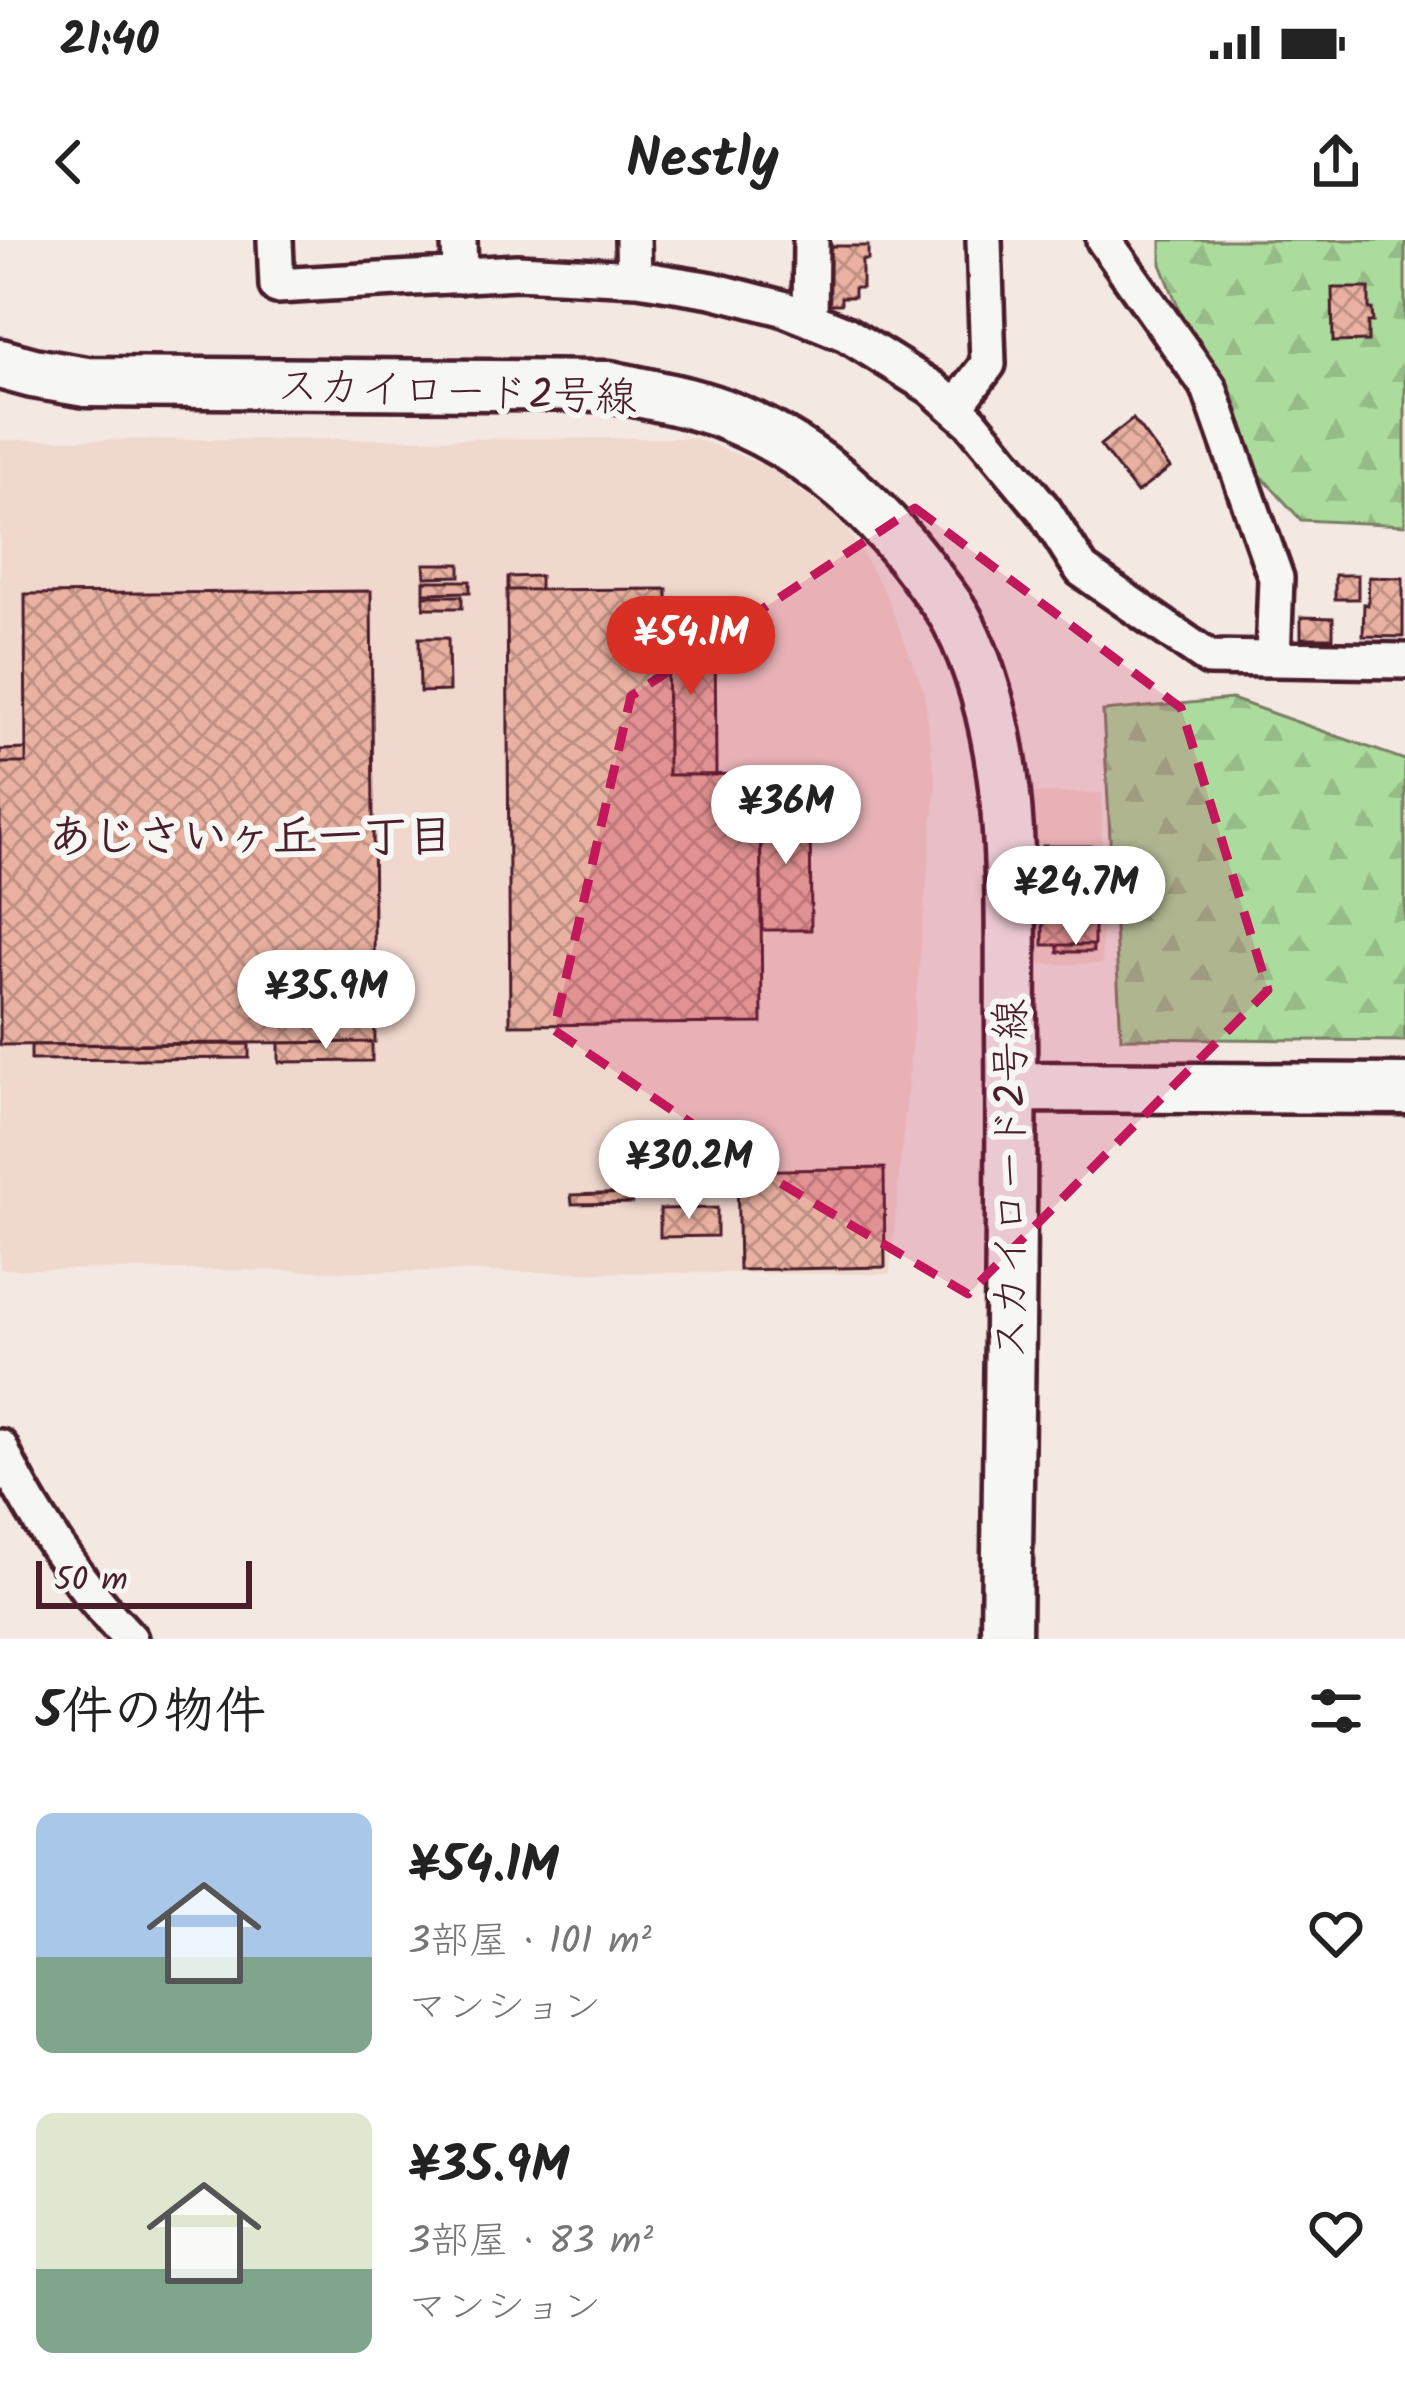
<!DOCTYPE html>
<html lang="ja">
<meta charset="utf-8">
<style>
:root{--surface:#fff;--page:#f6f6f6;--text:#222;--muted:#767676;--accent:#d93025}
body{margin:0;font-family:Kalam,"Klee One",sans-serif;background:var(--page);color:var(--text);height:100vh;display:flex;flex-direction:column;font-size:45px;white-space:nowrap}
*{box-sizing:border-box;margin:0}
p{font-size:39px;color:var(--muted)}
.icon{flex:none;width:66px;height:66px;fill:none;stroke:currentColor;stroke-width:2;stroke-linecap:round;stroke-linejoin:round}
.map{position:relative;height:1399px;overflow:hidden}
.details{display:flex;flex-direction:column;background:var(--surface);flex:1}
.details>*{flex:none}
.scale{position:absolute;left:36px;bottom:30px;width:216px;box-sizing:border-box;padding-left:12px;border:6px solid #4a1f2b;border-top:0;font-size:33px;line-height:42px;white-space:nowrap;color:#4a1f2b;-webkit-text-stroke:9px #f6f6f2;paint-order:stroke}
.price{position:absolute;translate:-50% -102px;padding:0 27px;border-radius:42px;background:#fff;color:#222;font-size:39px;line-height:78px;filter:drop-shadow(0 3px 6px #0008)}
.price::after{content:'';position:absolute;left:50%;top:72px;width:36px;height:27px;margin-left:-18px;background:inherit;clip-path:polygon(0 0,100% 0,50% 100%)}
.price.selected{background:var(--accent);color:#fff}
ul{padding:0;list-style:none}
li{display:flex;align-items:center;gap:36px;height:300px;padding:0 36px}
li span{display:grid;place-items:center;flex:none;width:336px;height:240px;border-radius:18px;color:#555}
li>.icon{margin-inline-start:auto}
span .icon{width:144px;height:144px;fill:#fffc;stroke-width:1}
li b{font-size:51px}
h2{display:flex;justify-content:space-between;align-items:center;height:144px;padding:0 36px;font-size:51px}
.status{display:flex;justify-content:space-between;align-items:center;height:84px;padding:0 60px;background:var(--surface);direction:ltr}
.status svg{height:33px;fill:currentColor}
header{display:flex;justify-content:space-between;align-items:center;height:156px;padding:0 36px;background:var(--surface);font-size:54px;font-weight:600}
.map>svg:first-child{display:block}
</style>
<div class="status"><b>21:40</b><svg viewBox="0 0 49 12"><path d="M0 12V9h3v3zM5 12V6h3v6zM10 12V3h3v9zM15 12V0h3v12zM26 1h20v11H26zM47 4h2v5h-2z"/></svg></div>
<header><svg class="icon" aria-label="back" viewBox="0 0 24 24"><path d="M15 5l-7 7 7 7"/></svg>Nestly<svg class="icon" aria-label="share" viewBox="0 0 24 24"><path d="M12 15V3M7 8l5-5 5 5M5 13v7h14v-7"/></svg></header>
<div class="map">
<svg width="1405" height="1399" viewBox="0 0 1405 1399">
<defs>
<pattern id="forest-firs" width="22" height="20" patternUnits="userSpaceOnUse" patternTransform="scale(3)"><rect width="22" height="20" fill="#abdc9d"/><path d="M5 1l3.5 6h-7zM16 11l3.5 6h-7z" fill="#95bc87"/></pattern>
<pattern id="building-cross-hatch" width="8" height="8" patternUnits="userSpaceOnUse" patternTransform="scale(3)"><rect width="8" height="8" fill="#e9b1a1"/><path d="M0 0l8 8M0 8l8-8" fill="none" stroke="#bf8f83"/></pattern>
</defs>
<rect width="100%" height="100%" fill="#f3e8e2"/>
<filter id="ink" filterUnits="userSpaceOnUse"><feTurbulence type="fractalNoise" baseFrequency=".00833" numOctaves="2"/><feDisplacementMap in="SourceGraphic" scale="24" xChannelSelector="R" yChannelSelector="G"/><feConvolveMatrix kernelMatrix="1 2 1 2 8 2 1 2 1" color-interpolation-filters="sRGB"/></filter>
<g filter="url(#ink)">
<path fill="#f0d8ce" d="M 696,198 L 768,227 L 844,283 L 886,354 L 924,451 L 936,544 L 890,1034 L 0,1029 L 0,200 Z
M 1030,553 L 1102,553 L 1102,724 L 1030,724 Z"/>
<path fill="url(#forest-firs)" stroke="#7a7e64" stroke-width="3" d="M 1161,0 L 1405,0 L 1405,285 L 1301,280 L 1233,205 L 1161,24 Z
M 1232,459 L 1405,520 L 1405,801 L 1121,798 L 1103,471 Z"/>
<path fill="url(#building-cross-hatch)" stroke="#4a1f2b" stroke-width="3" d="M 823,6 L 868,6 L 868,20 L 862,20 L 862,48 L 854,48 L 854,57 L 841,57 L 841,64 L 827,64 L 827,28 L 823,28 Z
M 1332,48 L 1369,48 L 1369,69 L 1372,69 L 1373,82 L 1368,82 L 1368,101 L 1333,102 Z
M 1133,179 L 1170,228 L 1137,253 L 1100,205 Z
M 424,324 L 460,324 L 460,336 L 425,337 Z
M 1335,335 L 1358,335 L 1358,359 L 1335,359 Z
M 540,336 L 540,350 L 508,350 L 508,337 Z
M 1369,337 L 1403,338 L 1403,397 L 1363,396 L 1364,364 L 1368,365 Z
M 424,341 L 470,341 L 470,352 L 424,353 Z
M 667,349 L 668,535 L 760,534 L 762,783 L 510,785 L 507,350 Z
M 371,351 L 375,802 L 0,805 L 0,523 L 26,523 L 25,354 Z
M 424,356 L 462,356 L 462,368 L 424,368 Z
M 1301,377 L 1333,378 L 1333,398 L 1301,398 Z
M 667,381 L 715,381 L 716,535 L 668,535 Z
M 419,398 L 448,398 L 449,451 L 420,452 Z
M 26,509 L 26,523 L 0,523 L 0,510 Z
M 810,563 L 811,690 L 762,690 L 760,564 Z
M 1043,606 L 1094,606 L 1094,705 L 1043,705 Z
M 1058,705 L 1093,705 L 1093,712 L 1058,712 Z
M 372,802 L 372,821 L 279,822 L 279,803 Z
M 249,804 L 249,818 L 31,820 L 31,805 Z
M 884,928 L 885,1027 L 739,1030 L 737,931 Z
M 631,953 L 632,963 L 572,964 L 571,955 Z
M 717,968 L 717,996 L 660,997 L 660,969 Z"/>
<g fill="none" stroke-linecap="round" stroke-linejoin="round">
<defs>
<path id="street" d="M 275,0 L 277,46 L 517,32 L 638,38 L 712,50 L 782,68 L 846,94 L 931,147 L 971,182 L 1044,270 L 1082,330 L 1209,418 L 1405,421
M 459,0 L 460,36
M 633,0 L 634,38
M 1104,0 L 1209,148 L 1276,338 L 1273,419
M 810,79 L 811,0
M 955,168 L 988,124 L 984,0
M 0,1207 C 29,1271 81,1348 130,1399"/>
<path id="secondary" d="M 0,124 L 33,133 L 86,142 L 610,146 C 651,155 694,162 733,178 C 815,212 882,273 932,344 C 941,356 951,368 958,382 C 1021,507 1009,655 1011,791 C 1013,994 1008,1197 1006,1399
M 1011,847 L 1405,849"/>
</defs>
<use href="#street" stroke="#4a1f2b" stroke-width="42"/>
<use href="#secondary" stroke="#4a1f2b" stroke-width="57"/>
<use href="#street" stroke="#f6f6f2" stroke-width="33"/>
<use href="#secondary" stroke="#f6f6f2" stroke-width="48"/>
</g>
</g>
<path fill="#c2185b" fill-opacity="0.2" stroke="#c2185b" stroke-width="9" stroke-dasharray="24 15" stroke-linejoin="round" d="M 915,268 L 1181,468 L 1268,750 L 968,1054 L 775,940 L 554,790 L 631,456 Z"/>
<g text-anchor="middle" stroke-width="12" stroke-linejoin="round" paint-order="stroke">
<g font-size="42" fill="#4a1f2b" stroke="#f6f6f2">
<text transform="translate(457 150) rotate(2)" y="15">スカイロード2号線</text>
<text transform="translate(1009 939) rotate(-90)" y="15">スカイロード2号線</text>
</g>
<g font-size="45" font-weight="bold" fill="#4a1f2b" stroke="#f6f6f2">
<text x="250" y="611">あじさいヶ丘一丁目</text>
</g>
</g>
</svg>
<div class="scale">50 m</div>
<b class="price selected" style="left:691px;top:458px">¥54.1M</b>
<b class="price" style="left:786px;top:627px">¥36M</b>
<b class="price" style="left:1076px;top:708px">¥24.7M</b>
<b class="price" style="left:326px;top:812px">¥35.9M</b>
<b class="price" style="left:689px;top:982px">¥30.2M</b>
</div>
<section class="details">
<h2>5件の物件<svg class="icon" aria-label="filters" viewBox="0 0 24 24"><path d="M4 7h16M4 17h16"/><circle cx="9" cy="7" r="2"/><circle cx="15" cy="17" r="2"/></svg></h2>
<ul>
<li><span style="background:linear-gradient(#a9c7e8 60%,#7fa58c 0)"><svg class="icon" aria-label="home" viewBox="0 0 24 24"><path d="M3 11l9-7 9 7M6 9v11h12V9"/></svg></span><div><b>¥54.1M</b><p>3部屋 · 101 m²</p><p>マンション</p></div><svg class="icon" aria-label="heart" viewBox="0 0 24 24"><path d="M12 20l-8-8c-3-5 5-10 8-4 3-6 11-1 8 4z"/></svg></li>
<li><span style="background:linear-gradient(#dfe7d0 65%,#7fa58c 0)"><svg class="icon" aria-label="home" viewBox="0 0 24 24"><path d="M3 11l9-7 9 7M6 9v11h12V9"/></svg></span><div><b>¥35.9M</b><p>3部屋 · 83 m²</p><p>マンション</p></div><svg class="icon" aria-label="heart" viewBox="0 0 24 24"><path d="M12 20l-8-8c-3-5 5-10 8-4 3-6 11-1 8 4z"/></svg></li>
</ul>
</section>
